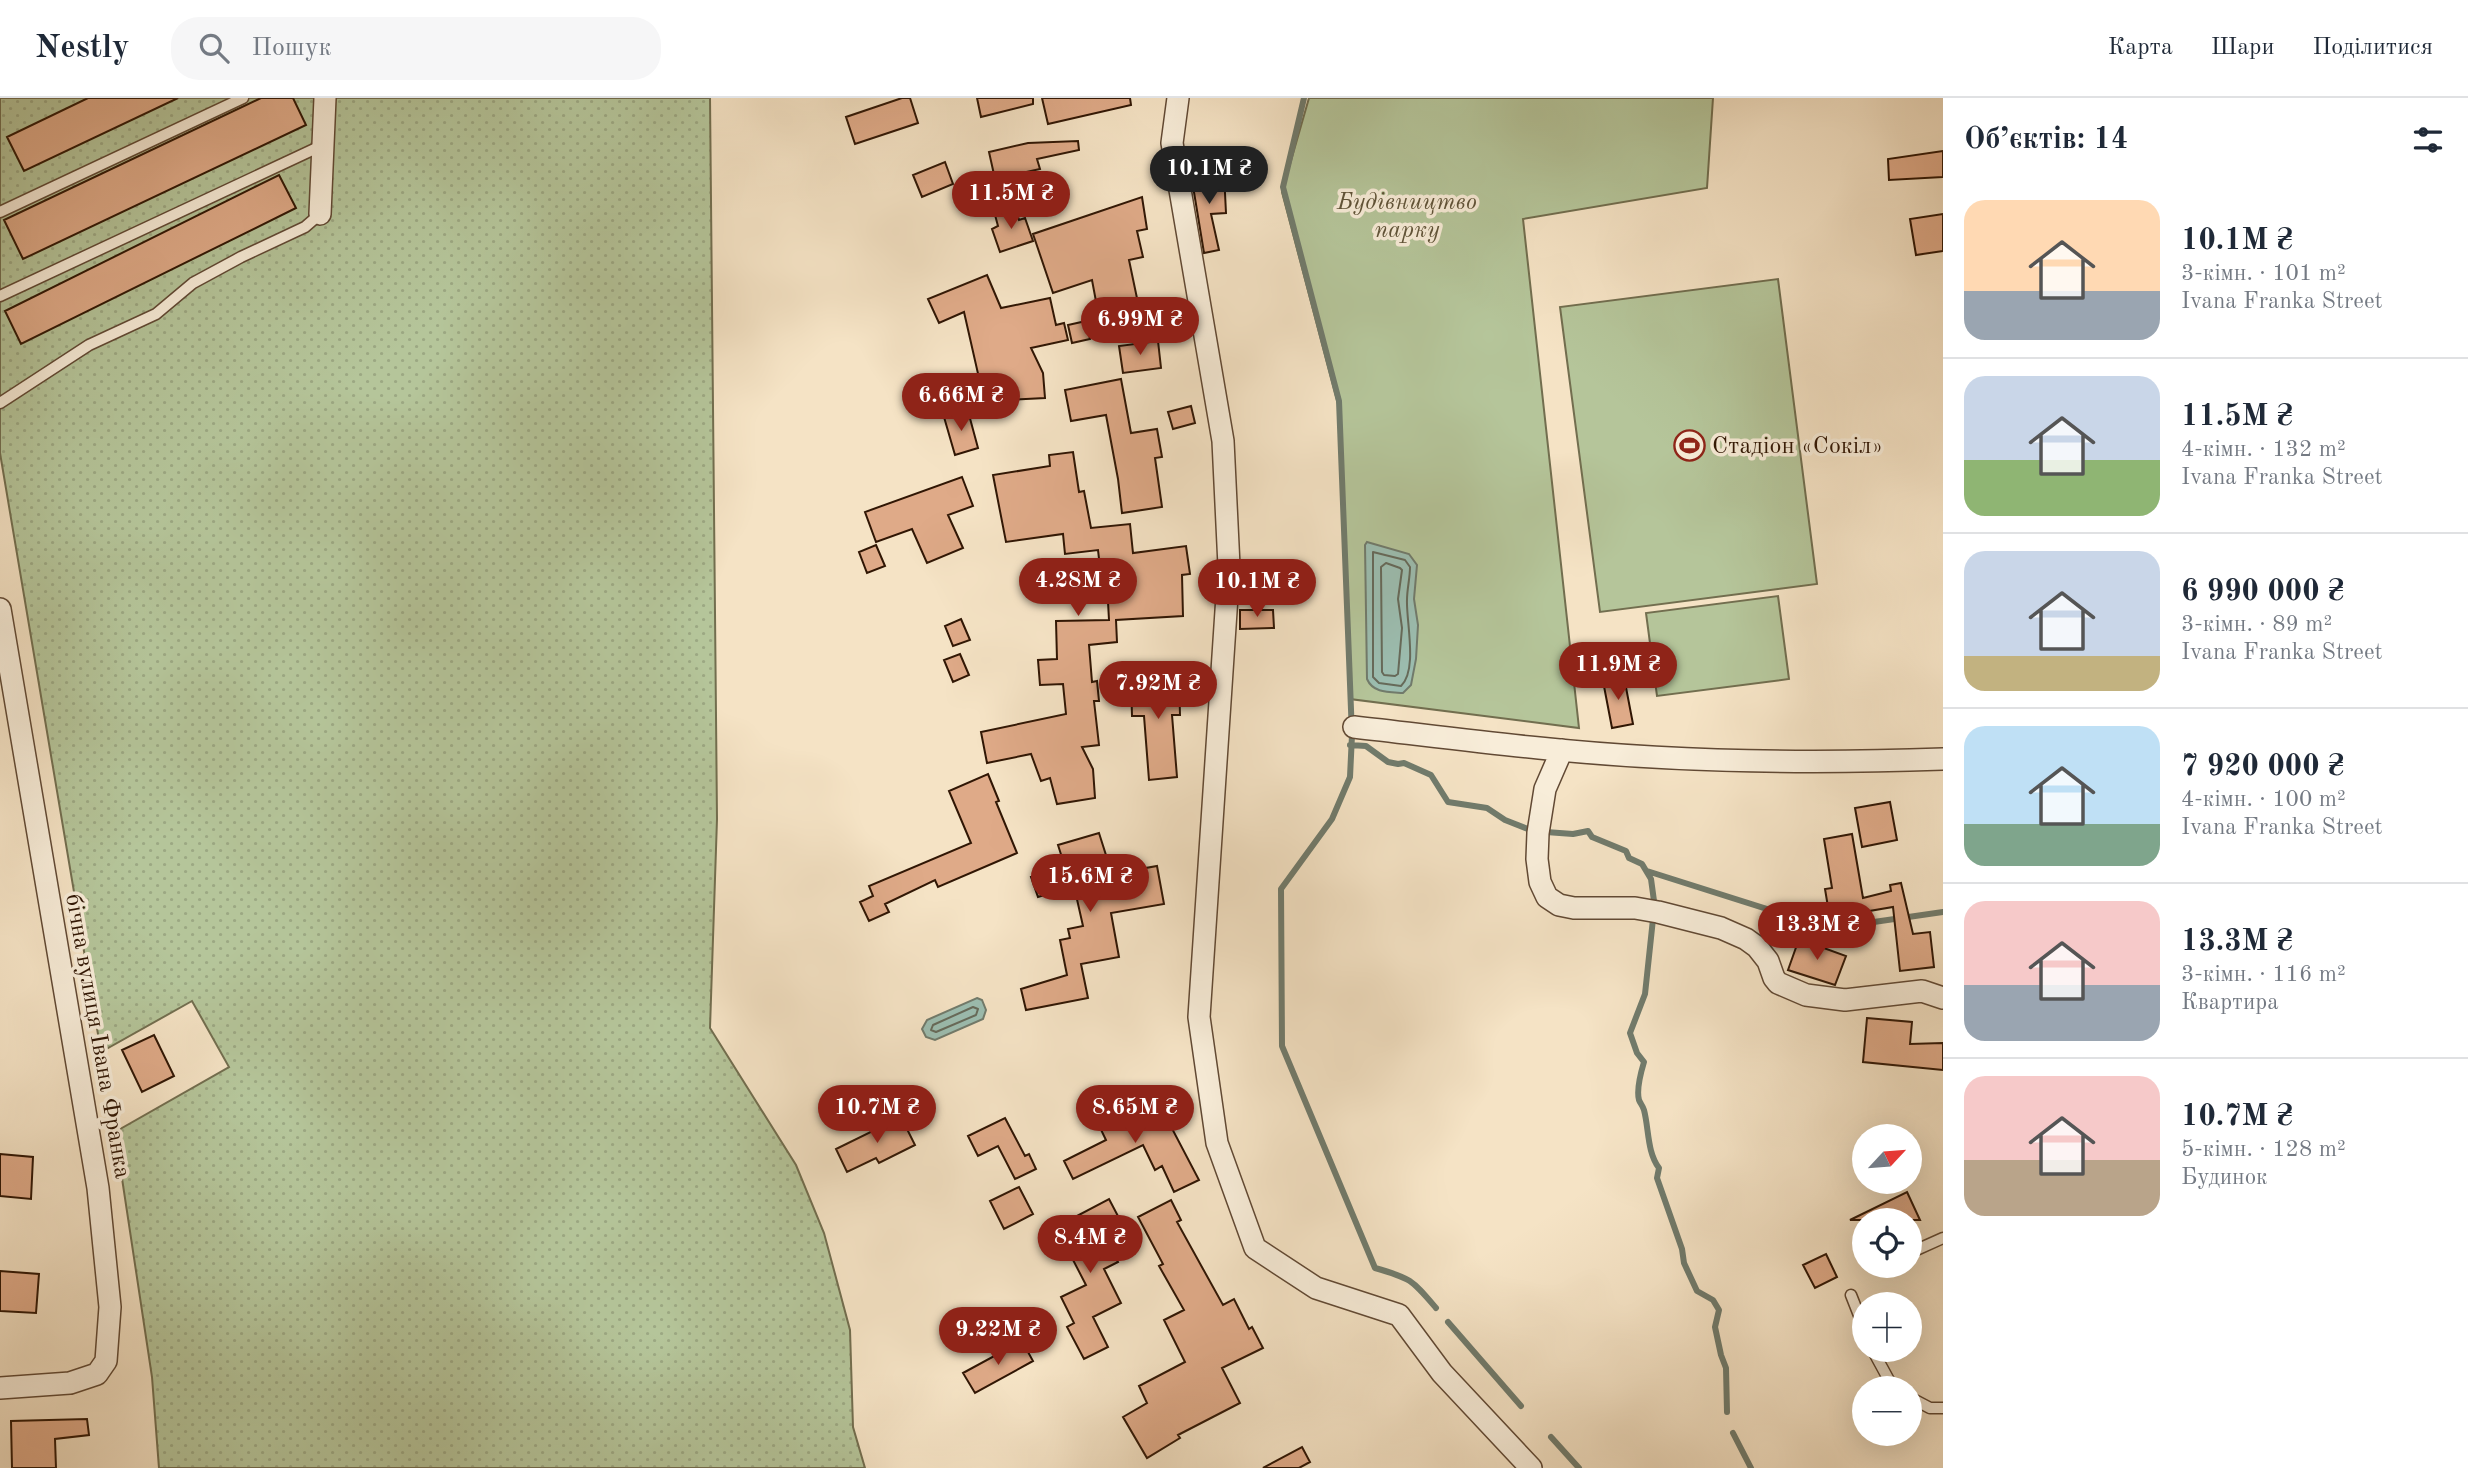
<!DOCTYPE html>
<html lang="uk">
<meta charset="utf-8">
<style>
:root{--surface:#fff;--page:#f6f6f7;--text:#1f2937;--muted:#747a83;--line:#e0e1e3;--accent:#8f2418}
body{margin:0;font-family:"Old Standard TT",serif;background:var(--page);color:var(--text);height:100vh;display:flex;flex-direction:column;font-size:26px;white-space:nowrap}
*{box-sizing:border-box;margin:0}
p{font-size:23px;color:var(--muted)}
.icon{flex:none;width:38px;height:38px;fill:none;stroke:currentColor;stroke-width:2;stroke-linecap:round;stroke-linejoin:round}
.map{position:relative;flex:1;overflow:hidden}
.details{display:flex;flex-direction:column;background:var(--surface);width:525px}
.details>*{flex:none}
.needle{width:46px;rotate:64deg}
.tools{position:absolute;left:1852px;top:1026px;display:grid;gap:14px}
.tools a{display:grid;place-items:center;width:70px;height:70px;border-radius:50%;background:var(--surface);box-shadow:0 7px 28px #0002;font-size:35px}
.price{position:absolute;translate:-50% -60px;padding:0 16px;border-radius:24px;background:var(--accent);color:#fff;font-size:23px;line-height:46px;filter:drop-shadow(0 2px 4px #0008)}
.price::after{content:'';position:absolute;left:50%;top:42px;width:21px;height:16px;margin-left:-10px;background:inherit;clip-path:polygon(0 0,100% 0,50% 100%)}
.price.active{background:#222;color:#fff}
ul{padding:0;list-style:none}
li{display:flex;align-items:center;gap:21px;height:175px;padding:0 21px}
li+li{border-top:2px solid var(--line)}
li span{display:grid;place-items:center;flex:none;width:196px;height:140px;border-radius:21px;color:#555}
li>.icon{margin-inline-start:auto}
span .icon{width:84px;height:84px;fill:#fffc;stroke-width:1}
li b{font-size:30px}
h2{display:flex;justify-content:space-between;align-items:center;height:84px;padding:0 21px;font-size:30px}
header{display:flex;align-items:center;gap:42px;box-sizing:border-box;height:98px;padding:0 35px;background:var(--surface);border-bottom:2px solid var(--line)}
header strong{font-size:33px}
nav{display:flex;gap:38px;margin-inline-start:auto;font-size:24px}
.search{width:490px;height:63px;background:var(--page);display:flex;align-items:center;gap:18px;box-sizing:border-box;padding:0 24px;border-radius:28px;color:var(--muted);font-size:26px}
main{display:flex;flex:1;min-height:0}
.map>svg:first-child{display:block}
</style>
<header>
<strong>Nestly</strong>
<div class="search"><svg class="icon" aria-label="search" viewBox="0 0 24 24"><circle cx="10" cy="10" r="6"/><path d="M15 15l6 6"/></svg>Пошук</div>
<nav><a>Карта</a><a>Шари</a><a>Поділитися</a></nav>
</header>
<main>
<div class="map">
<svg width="1943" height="1370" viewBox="0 0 1943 1370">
<defs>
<pattern id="garden-dots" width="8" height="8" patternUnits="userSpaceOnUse" patternTransform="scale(1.75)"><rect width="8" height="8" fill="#b5c59a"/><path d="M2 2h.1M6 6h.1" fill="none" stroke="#9ca883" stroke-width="1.8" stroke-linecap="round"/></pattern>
</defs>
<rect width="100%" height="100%" fill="#f5e3c5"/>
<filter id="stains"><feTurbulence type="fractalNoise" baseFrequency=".00286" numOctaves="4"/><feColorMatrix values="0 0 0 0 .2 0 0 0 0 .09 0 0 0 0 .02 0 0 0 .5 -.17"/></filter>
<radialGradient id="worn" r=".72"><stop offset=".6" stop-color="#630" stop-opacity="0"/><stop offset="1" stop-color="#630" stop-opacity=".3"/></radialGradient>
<path fill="#b5c59a" stroke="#726e4f" stroke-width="2" d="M 1309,0 L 1713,0 L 1707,90 L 1523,121 L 1579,630 L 1350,601 L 1338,306 L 1282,94 Z
M 1778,181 L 1817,486 L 1600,514 L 1560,209 Z
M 1778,498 L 1789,581 L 1657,598 L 1646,515 Z"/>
<path fill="url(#garden-dots)" stroke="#726e4f" stroke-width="2" d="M 0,0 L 710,0 L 717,721 L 710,930 L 796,1067 L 824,1135 L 850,1232 L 853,1329 L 865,1370 L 159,1370 L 152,1279 L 115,1034 L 229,969 L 192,903 L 101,954 L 0,355 Z"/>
<path fill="#9cbeb1" stroke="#717b6c" stroke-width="2" d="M 1367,444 L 1409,456 L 1417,467 L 1414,501 L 1418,527 L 1416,561 L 1411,587 L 1403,595 C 1388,594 1373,595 1367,581 L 1365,447 Z
M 977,900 L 982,902 L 986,912 L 983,921 L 935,942 L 926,939 L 922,931 L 927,922 Z"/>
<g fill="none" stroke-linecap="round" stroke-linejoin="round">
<path stroke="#666a5a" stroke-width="2" d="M 1373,454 L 1405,462 L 1410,469 C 1410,480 1407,491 1407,502 C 1406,523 1418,572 1401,588 L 1379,585 L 1373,579 Z
M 1386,465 L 1400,470 L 1402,472 L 1398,501 L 1402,530 L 1398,576 L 1395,578 L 1384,577 L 1382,574 L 1381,469 Z
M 973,909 L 978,911 L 976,917 L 936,934 L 931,932 L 933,927 Z"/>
<path stroke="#717b6c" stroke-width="6" d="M 1304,0 L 1283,89 L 1339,303 L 1352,637 L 1350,679 L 1332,721 L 1281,791 L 1282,948 L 1375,1170 C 1411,1180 1412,1182 1436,1210
M 1350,647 L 1366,648 L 1388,664 L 1398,666 L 1404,665 L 1431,677 L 1448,704 L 1487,710 L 1505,722 L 1528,731
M 1546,734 L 1573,736 L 1588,733 L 1592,739 L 1626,753 L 1629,760 L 1642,766 L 1651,781 L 1654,803
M 1647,773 L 1805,823 L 1860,826 L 1943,814
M 1653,821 L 1645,896 L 1630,935 L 1637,955 L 1644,964 C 1641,974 1636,991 1639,1002 C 1640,1005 1643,1008 1644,1012 C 1649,1031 1647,1054 1659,1070 L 1657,1080 L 1682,1151 L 1684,1165 L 1697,1193 L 1713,1202 L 1719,1212 L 1715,1229 L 1721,1257 L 1726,1270 L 1727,1314
M 1448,1224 L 1521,1308
M 1733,1335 L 1751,1370
M 1551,1339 L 1579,1370"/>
</g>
<path fill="#dfaa88" stroke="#301604" stroke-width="2" d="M 88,0 L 178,0 L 24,73 L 7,39 Z
M 261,0 L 293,0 L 306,27 L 23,161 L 4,122 Z
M 902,0 L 910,0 L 918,25 L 855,46 L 846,19 Z
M 977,0 L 1033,0 L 1033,6 L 981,19 Z
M 1042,0 L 1130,0 L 1131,7 L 1048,26 Z
M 1078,43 L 1079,52 L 1037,61 L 1040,71 L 995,81 L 989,54 L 1028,45 Z
M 1943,53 L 1943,79 L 1889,82 L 1888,61 Z
M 945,64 L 953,86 L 922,99 L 913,77 Z
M 1224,75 L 1226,115 L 1211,116 L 1219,152 L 1204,155 L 1192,82 L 1196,81 L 1196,77 Z
M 279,77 L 296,110 L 21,246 L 5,213 Z
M 1142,99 L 1147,131 L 1137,133 L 1143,159 L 1129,162 L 1138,205 L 1098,214 L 1092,182 L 1053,195 L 1033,136 Z
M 1015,110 L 1019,122 L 1025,120 L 1033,143 L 1000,154 L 992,131 L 998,128 L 995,117 Z
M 1943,116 L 1943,153 L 1916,157 L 1910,121 Z
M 987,177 L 1001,210 L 1050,200 L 1056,227 L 1064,225 L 1068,242 L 1031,250 L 1043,275 L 1045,300 L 1006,302 L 1003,296 L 957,309 L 951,288 L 979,280 L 964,214 L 939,225 L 928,201 Z
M 1086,223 L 1090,241 L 1072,245 L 1068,227 Z
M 1158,243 L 1161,270 L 1123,275 L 1119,248 Z
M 1121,281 L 1131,335 L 1157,331 L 1162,359 L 1155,360 L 1162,409 L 1122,415 L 1118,381 L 1106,317 L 1071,323 L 1065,292 Z
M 1191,308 L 1195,325 L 1173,331 L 1168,314 Z
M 968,313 L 978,350 L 955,357 L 944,319 Z
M 1073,354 L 1079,394 L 1084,393 L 1091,430 L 1130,426 L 1133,455 L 1186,448 L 1190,476 L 1182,477 L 1183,518 L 1116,522 L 1117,544 L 1089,547 L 1092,584 L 1097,583 L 1099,603 L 1094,603 L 1099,647 L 1082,649 L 1093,671 L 1095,700 L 1057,706 L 1050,680 L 1041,683 L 1031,656 L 987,665 L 981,634 L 1066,616 L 1063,586 L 1040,587 L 1038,562 L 1057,561 L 1056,523 L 1109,522 L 1107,486 L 1102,487 L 1098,452 L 1065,456 L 1063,436 L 1006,444 L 993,377 L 1050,368 L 1049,357 Z
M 962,379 L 973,408 L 948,417 L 963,450 L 927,465 L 912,431 L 876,444 L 865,414 Z
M 876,447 L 885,468 L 867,475 L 859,454 Z
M 1240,512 L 1273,512 L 1274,530 L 1240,531 Z
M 961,521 L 970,542 L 953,548 L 945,528 Z
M 960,556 L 969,577 L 953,584 L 944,562 Z
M 1179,579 L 1180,617 L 1172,617 L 1177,679 L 1149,682 L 1144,618 L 1132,618 L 1131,580 Z
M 1624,579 L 1633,626 L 1612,630 L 1603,583 Z
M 988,676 L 999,703 L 996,704 L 1017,755 L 938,789 L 935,782 L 885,806 L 889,814 L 869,823 L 860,804 L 873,798 L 869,788 L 971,745 L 949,693 Z
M 1890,704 L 1897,742 L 1862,749 L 1855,710 Z
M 1099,735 L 1112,776 L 1157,768 L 1164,806 L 1111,815 L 1119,859 L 1081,866 L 1088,900 L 1026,912 L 1021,891 L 1067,877 L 1060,842 L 1070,840 L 1068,831 L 1083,828 L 1074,788 L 1038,799 L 1031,779 L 1065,769 L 1058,747 Z
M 1852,736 L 1863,800 L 1891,793 L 1890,787 L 1901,785 L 1913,836 L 1930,834 L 1934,869 L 1900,873 L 1893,809 L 1834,819 L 1833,808 L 1828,809 L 1825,791 L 1832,790 L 1824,741 Z
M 1799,841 L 1846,858 L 1835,887 L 1788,872 Z
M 1867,920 L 1912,924 L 1910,946 L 1943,945 L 1943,972 L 1863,964 Z
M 154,937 L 174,978 L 142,994 L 122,952 Z
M 1129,999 L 1143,1030 L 1166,1019 L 1199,1082 L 1174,1094 L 1162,1068 L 1155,1072 L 1143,1047 L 1073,1081 L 1064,1063 L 1106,1042 L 1093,1015 Z
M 901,1019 L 915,1047 L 879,1065 L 876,1060 L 847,1074 L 836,1051 Z
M 1005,1020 L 1025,1058 L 1029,1056 L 1036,1071 L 1015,1081 L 998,1048 L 978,1058 L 968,1038 Z
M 0,1056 L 33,1059 L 31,1101 L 0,1098 Z
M 1019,1089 L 1033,1116 L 1004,1131 L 990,1103 Z
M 1907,1094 L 1920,1122 L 1850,1122 Z
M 1109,1101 L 1119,1120 L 1100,1129 L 1118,1164 L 1104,1171 L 1121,1205 L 1093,1219 L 1108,1249 L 1084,1261 L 1067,1229 L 1074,1225 L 1061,1199 L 1086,1187 L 1056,1129 Z
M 1171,1102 L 1181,1122 L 1177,1124 L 1223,1207 L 1234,1201 L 1249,1231 L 1252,1229 L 1263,1250 L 1222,1270 L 1240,1305 L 1178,1337 L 1180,1340 L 1147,1360 L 1123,1319 L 1147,1305 L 1139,1288 L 1185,1264 L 1164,1222 L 1184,1212 L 1159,1168 L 1163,1166 L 1138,1119 Z
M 1826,1156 L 1837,1179 L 1815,1190 L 1803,1167 Z
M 0,1173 L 39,1176 L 36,1215 L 0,1213 Z
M 1022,1243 L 1033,1263 L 975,1295 L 963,1275 Z
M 87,1321 L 89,1337 L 55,1341 L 56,1370 L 12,1370 L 11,1323 Z
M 1302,1349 L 1310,1364 L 1299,1370 L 1263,1370 Z"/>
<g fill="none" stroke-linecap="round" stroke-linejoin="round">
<defs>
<path id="service" d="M 0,114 L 243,0
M 0,198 L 323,47
M 0,305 L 89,247 L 156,216 L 193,185 L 241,159 L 305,129 L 320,116
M 1914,1153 L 1943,1140
M 1851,1197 L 1864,1230
M 1872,1251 L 1890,1284 L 1896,1290
M 1909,1299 L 1930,1310 L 1943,1310"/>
<path id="minor" d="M 1178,0 L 1172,45 L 1223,343 L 1229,468 L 1199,919 L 1217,1045 L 1255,1150 L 1316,1190 L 1399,1217 L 1442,1275 L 1531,1370
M 320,116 L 325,0
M 0,511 L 98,1090 L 110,1209 L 106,1263 L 97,1276 L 70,1285 L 0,1290
M 1354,629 C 1416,636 1478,644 1539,650 C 1672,664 1809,666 1943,661
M 1562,652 L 1545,691 L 1538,735 L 1537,761 L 1540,784 L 1547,799 L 1559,807 L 1574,810 L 1635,810 L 1658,814 L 1721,830 L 1746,841 L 1757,849 L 1768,863 L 1774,880 L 1778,885 L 1806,897 L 1845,902 L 1922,893 L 1943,900"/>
</defs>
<use href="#service" stroke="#614934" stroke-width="13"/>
<use href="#minor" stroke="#614934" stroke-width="24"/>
<use href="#service" stroke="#f8edd9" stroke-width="10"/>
<use href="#minor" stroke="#f8edd9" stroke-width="21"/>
</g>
<defs>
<symbol id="stadium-ring" viewBox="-11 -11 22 22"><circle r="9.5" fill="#f8edd9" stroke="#8f2418" stroke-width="1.5"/><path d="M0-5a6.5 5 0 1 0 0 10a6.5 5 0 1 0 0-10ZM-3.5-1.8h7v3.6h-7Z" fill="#8f2418"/></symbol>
</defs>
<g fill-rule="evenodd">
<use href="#stadium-ring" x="1672" y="330" width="35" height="35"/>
</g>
<g text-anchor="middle" stroke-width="7" stroke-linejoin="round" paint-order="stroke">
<g font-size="24" font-style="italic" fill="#5f5338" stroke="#f8edd9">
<text x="1407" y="111">Будівництво<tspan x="1407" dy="28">парку</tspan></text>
</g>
<g font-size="24" fill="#301604" stroke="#f8edd9" text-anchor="start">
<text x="1712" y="355">Стадіон «Сокіл»</text>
</g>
<g font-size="24" fill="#301604" stroke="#f8edd9">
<text transform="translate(99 938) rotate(80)" y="8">бічна вулиця Івана Франка</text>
</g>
</g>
<rect width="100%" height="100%" filter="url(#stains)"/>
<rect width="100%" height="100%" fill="url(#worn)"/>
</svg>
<div class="tools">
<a><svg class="needle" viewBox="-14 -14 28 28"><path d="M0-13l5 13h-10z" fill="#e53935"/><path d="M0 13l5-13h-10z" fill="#747a83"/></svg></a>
<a><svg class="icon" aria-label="locate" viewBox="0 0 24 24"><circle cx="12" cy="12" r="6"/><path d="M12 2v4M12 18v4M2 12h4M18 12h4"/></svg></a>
<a>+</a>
<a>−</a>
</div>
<b class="price active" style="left:1209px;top:108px">10.1M ₴</b>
<b class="price" style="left:1011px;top:133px">11.5M ₴</b>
<b class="price" style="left:1140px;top:259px">6.99M ₴</b>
<b class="price" style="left:961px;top:335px">6.66M ₴</b>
<b class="price" style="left:1078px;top:520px">4.28M ₴</b>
<b class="price" style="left:1257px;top:521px">10.1M ₴</b>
<b class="price" style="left:1618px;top:604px">11.9M ₴</b>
<b class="price" style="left:1158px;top:623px">7.92M ₴</b>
<b class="price" style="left:1090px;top:816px">15.6M ₴</b>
<b class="price" style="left:1817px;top:864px">13.3M ₴</b>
<b class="price" style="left:877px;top:1047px">10.7M ₴</b>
<b class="price" style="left:1135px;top:1047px">8.65M ₴</b>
<b class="price" style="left:1090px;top:1177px">8.4M ₴</b>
<b class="price" style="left:998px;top:1269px">9.22M ₴</b>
</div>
<section class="details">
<h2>Об’єктів: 14<svg class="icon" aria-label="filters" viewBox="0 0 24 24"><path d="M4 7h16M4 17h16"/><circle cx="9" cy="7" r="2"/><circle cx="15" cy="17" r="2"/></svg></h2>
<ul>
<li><span style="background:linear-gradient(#ffd9b3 65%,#9aa5b1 0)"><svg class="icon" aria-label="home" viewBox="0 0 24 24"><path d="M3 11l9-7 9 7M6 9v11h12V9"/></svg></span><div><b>10.1M ₴</b><p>3-кімн. · 101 m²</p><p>Ivana Franka Street</p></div></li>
<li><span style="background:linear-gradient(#c9d6e8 60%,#8fb573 0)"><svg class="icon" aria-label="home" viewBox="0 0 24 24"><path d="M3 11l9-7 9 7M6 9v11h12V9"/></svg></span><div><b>11.5M ₴</b><p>4-кімн. · 132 m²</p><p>Ivana Franka Street</p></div></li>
<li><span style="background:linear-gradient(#c9d6e8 75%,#c2b280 0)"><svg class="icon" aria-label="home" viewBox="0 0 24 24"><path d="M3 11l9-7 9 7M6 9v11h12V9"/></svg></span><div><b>6 990 000 ₴</b><p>3-кімн. · 89 m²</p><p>Ivana Franka Street</p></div></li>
<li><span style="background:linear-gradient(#bfe0f5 70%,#7fa58c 0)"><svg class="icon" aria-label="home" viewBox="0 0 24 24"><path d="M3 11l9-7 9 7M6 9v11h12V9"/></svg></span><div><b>7 920 000 ₴</b><p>4-кімн. · 100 m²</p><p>Ivana Franka Street</p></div></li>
<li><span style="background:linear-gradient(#f6c9c9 60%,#9aa5b1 0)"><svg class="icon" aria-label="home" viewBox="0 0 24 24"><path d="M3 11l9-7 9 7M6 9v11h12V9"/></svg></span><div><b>13.3M ₴</b><p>3-кімн. · 116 m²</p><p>Квартира</p></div></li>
<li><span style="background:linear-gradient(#f6c9c9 60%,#b9a48a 0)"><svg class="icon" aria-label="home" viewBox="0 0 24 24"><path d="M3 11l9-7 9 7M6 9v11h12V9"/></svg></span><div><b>10.7M ₴</b><p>5-кімн. · 128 m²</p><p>Будинок</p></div></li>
</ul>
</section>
</main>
